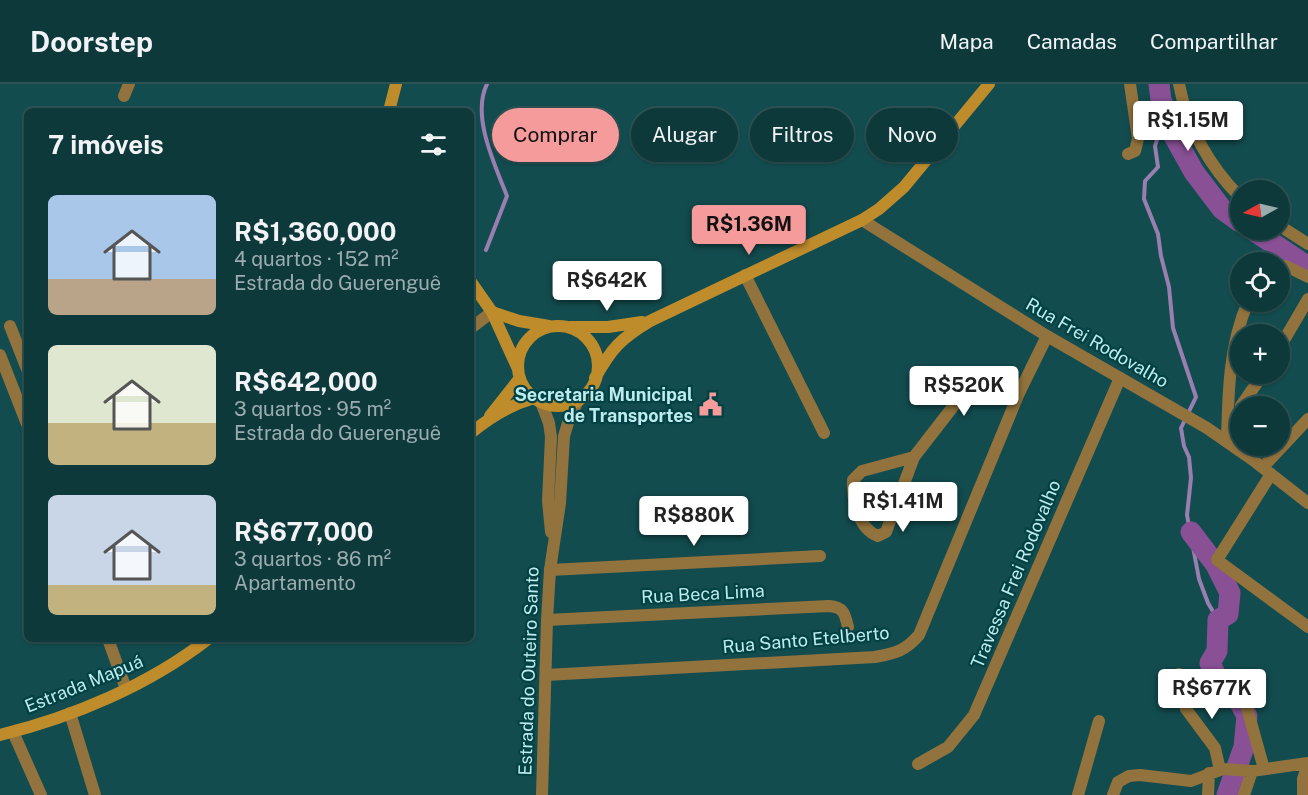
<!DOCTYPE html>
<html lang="pt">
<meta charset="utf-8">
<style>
:root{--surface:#0e393b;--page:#174042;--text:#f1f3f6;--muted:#9bacaf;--line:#2e5355;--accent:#f59b9b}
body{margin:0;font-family:"Public Sans",sans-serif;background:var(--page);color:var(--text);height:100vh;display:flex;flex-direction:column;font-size:22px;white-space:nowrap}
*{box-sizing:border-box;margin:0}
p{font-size:20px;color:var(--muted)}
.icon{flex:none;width:33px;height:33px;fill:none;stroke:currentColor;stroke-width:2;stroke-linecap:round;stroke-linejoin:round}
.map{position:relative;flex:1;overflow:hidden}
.drawer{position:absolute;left:24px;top:24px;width:450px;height:534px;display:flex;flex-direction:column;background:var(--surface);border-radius:9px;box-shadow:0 2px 4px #0004,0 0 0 2px var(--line)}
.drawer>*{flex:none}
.guide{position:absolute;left:492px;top:24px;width:570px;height:54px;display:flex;gap:12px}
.needle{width:39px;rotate:262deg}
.buttons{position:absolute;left:1230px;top:96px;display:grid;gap:12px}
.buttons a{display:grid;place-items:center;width:60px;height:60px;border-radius:50%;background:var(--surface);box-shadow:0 2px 4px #0004,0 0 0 2px var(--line);font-size:30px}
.price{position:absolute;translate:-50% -51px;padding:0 14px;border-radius:6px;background:#fff;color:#222;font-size:20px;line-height:39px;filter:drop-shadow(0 2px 3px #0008)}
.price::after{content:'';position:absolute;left:50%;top:36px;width:18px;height:14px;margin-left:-9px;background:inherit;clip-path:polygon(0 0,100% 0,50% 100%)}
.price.on{background:var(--accent);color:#111}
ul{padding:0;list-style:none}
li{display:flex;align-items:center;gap:18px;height:150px;padding:0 24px}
li span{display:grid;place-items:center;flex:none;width:168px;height:120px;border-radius:9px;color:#555}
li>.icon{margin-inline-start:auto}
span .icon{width:72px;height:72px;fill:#fffc;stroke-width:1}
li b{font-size:26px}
h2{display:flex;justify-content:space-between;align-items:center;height:72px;padding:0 24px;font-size:26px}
.tag{padding:0 21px;border-radius:27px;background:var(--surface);box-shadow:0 2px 4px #0004,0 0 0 2px var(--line);font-size:21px;line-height:54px}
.tag.on{background:var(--accent);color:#111}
header{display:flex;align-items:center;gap:36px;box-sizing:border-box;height:84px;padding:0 30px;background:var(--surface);border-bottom:2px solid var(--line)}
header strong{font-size:28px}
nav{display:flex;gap:33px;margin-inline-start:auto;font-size:21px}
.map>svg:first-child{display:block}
</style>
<header>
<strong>Doorstep</strong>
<nav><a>Mapa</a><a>Camadas</a><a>Compartilhar</a></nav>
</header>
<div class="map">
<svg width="1308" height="711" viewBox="0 0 1308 711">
<rect width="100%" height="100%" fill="#134c4f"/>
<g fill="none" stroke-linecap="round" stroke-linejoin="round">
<path stroke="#997fb0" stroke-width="4" d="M 1161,16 L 1163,37 L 1155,62 L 1158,83 L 1145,97 L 1144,115 L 1158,150 L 1161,172 L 1169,203 L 1173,244 L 1196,313 L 1181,344 L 1184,362 L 1189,373 L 1191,394 L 1187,431 L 1199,495 L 1208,519 L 1218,536
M 486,166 L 507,112 C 495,81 471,32 487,0"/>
<path stroke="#895096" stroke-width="21" d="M 1159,0 L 1161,16 L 1175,54 L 1194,88 L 1222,125 L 1240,138
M 1253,146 L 1308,183
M 1191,448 L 1216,481 L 1230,509 L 1228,530 L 1218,536 L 1217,567 L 1210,579 L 1216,592 L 1235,610 L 1247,632 L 1244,663 L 1227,711"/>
<path stroke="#93733d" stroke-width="12" d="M 1179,0 C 1187,43 1210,83 1240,113
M 124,12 L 129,0
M 1128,70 L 1135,67 L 1138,55 L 1130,0
M 1280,142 L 1308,160
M 1280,182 L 1286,182 L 1308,193
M 745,191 L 824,349
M 10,242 L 27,285
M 471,244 L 492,228
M 1280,263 L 1308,215
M 0,271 L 27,340
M 1241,322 L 1263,290
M 1227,357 C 1228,310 1229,261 1248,218
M 914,373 L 862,387 L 853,396 C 852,415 858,445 878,452 L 886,448 L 914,373 L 969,302 C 986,291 1003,302 1019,309
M 1263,383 L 1308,335
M 1271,390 L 1217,476 L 1308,543
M 550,486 L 820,472
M 547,536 L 829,522 C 844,523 845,530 848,543
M 108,555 L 126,605
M 1179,590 L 1186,625 L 1215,664 L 1220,686
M 546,591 L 875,573 C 896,569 905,567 919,551 L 1019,309 L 1047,252
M 1239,595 L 1264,685
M 70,629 L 95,711
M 13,648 L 41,711
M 918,680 L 948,663 L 974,631 L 1120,294
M 1078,711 L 1099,637
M 1113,711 L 1118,698 L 1129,692 L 1140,691 L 1191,697 L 1223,685 L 1252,687 L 1308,679
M 1208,711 L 1209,689
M 1244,711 L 1252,687
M 1303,711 L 1303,695 L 1308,680"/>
<path stroke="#93733d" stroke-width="12" d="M 862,136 L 1047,252 L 1207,344 L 1253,376 L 1308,419
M 541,318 L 549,339 L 551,353 L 548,417 L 551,448
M 542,711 L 547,536 L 550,486 L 560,419 L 564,352 L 568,339 L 578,316"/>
<path stroke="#bf8c2b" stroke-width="12" d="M 389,27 L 396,0
M 471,198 L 492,228 L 518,285
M 492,228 L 519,237 L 549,242
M518 282a40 40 0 1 1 80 0a40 40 0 1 1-80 0Z
M 570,243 L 608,243 L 642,238
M 595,294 C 612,264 620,255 650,237 L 862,136 L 879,125 L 904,103 L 989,0
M 490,332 L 520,294
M 471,349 C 490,333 510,321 534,314
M 0,651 C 73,633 149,601 208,555"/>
</g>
<defs>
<symbol id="civic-bare" viewBox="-9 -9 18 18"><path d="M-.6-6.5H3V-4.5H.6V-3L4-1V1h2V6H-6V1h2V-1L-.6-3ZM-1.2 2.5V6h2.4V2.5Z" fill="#f59b9b" stroke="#024144" stroke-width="2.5" paint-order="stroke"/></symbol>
</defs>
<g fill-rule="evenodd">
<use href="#civic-bare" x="694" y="304" width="33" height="33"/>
</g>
<g text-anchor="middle" stroke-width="4.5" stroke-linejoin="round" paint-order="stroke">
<g font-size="18" fill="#beecee" stroke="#024144">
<text transform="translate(1097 259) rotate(30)" y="6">Rua Frei Rodovalho</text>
<text transform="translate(1016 490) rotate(-67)" y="6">Travessa Frei Rodovalho</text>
<text transform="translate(703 510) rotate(-3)" y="6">Rua Beca Lima</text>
<text transform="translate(806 556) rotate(-5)" y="6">Rua Santo Etelberto</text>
<text transform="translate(529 587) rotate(-88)" y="6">Estrada do Outeiro Santo</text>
<text transform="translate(84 600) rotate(-22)" y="6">Estrada Mapuá</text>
</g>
<g font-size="18" font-weight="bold" fill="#beecee" stroke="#024144" text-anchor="end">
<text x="693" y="317">Secretaria Municipal<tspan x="693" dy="21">de Transportes</tspan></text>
</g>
</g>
</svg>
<div class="buttons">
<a><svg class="needle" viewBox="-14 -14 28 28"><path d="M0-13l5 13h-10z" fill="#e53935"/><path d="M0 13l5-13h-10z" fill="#9bacaf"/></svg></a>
<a><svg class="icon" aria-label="locate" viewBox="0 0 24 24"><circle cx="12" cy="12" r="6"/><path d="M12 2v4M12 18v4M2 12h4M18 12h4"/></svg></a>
<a>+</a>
<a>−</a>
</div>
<b class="price" style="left:1188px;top:68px">R$1.15M</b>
<b class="price on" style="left:749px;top:172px">R$1.36M</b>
<b class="price" style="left:607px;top:228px">R$642K</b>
<b class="price" style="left:964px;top:333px">R$520K</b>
<b class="price" style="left:903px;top:449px">R$1.41M</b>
<b class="price" style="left:694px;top:463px">R$880K</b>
<b class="price" style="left:1212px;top:636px">R$677K</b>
<div class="guide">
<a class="tag on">Comprar</a>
<a class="tag">Alugar</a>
<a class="tag">Filtros</a>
<a class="tag">Novo</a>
</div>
<section class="drawer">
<h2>7 imóveis<svg class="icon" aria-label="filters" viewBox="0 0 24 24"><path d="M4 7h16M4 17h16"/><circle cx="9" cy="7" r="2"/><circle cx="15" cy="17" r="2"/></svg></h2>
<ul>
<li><span style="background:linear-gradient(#a9c7e8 70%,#b9a48a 0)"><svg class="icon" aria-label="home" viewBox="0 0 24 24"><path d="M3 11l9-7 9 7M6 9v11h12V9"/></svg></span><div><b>R$1,360,000</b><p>4 quartos · 152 m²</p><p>Estrada do Guerenguê</p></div></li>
<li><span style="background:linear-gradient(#dfe7d0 65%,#c2b280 0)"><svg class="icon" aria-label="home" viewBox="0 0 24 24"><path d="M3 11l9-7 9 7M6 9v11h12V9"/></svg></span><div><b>R$642,000</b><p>3 quartos · 95 m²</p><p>Estrada do Guerenguê</p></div></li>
<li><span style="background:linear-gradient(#c9d6e8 75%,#c2b280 0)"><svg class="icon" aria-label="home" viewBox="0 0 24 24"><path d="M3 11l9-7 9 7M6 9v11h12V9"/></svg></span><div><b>R$677,000</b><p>3 quartos · 86 m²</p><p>Apartamento</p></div></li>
</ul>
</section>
</div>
